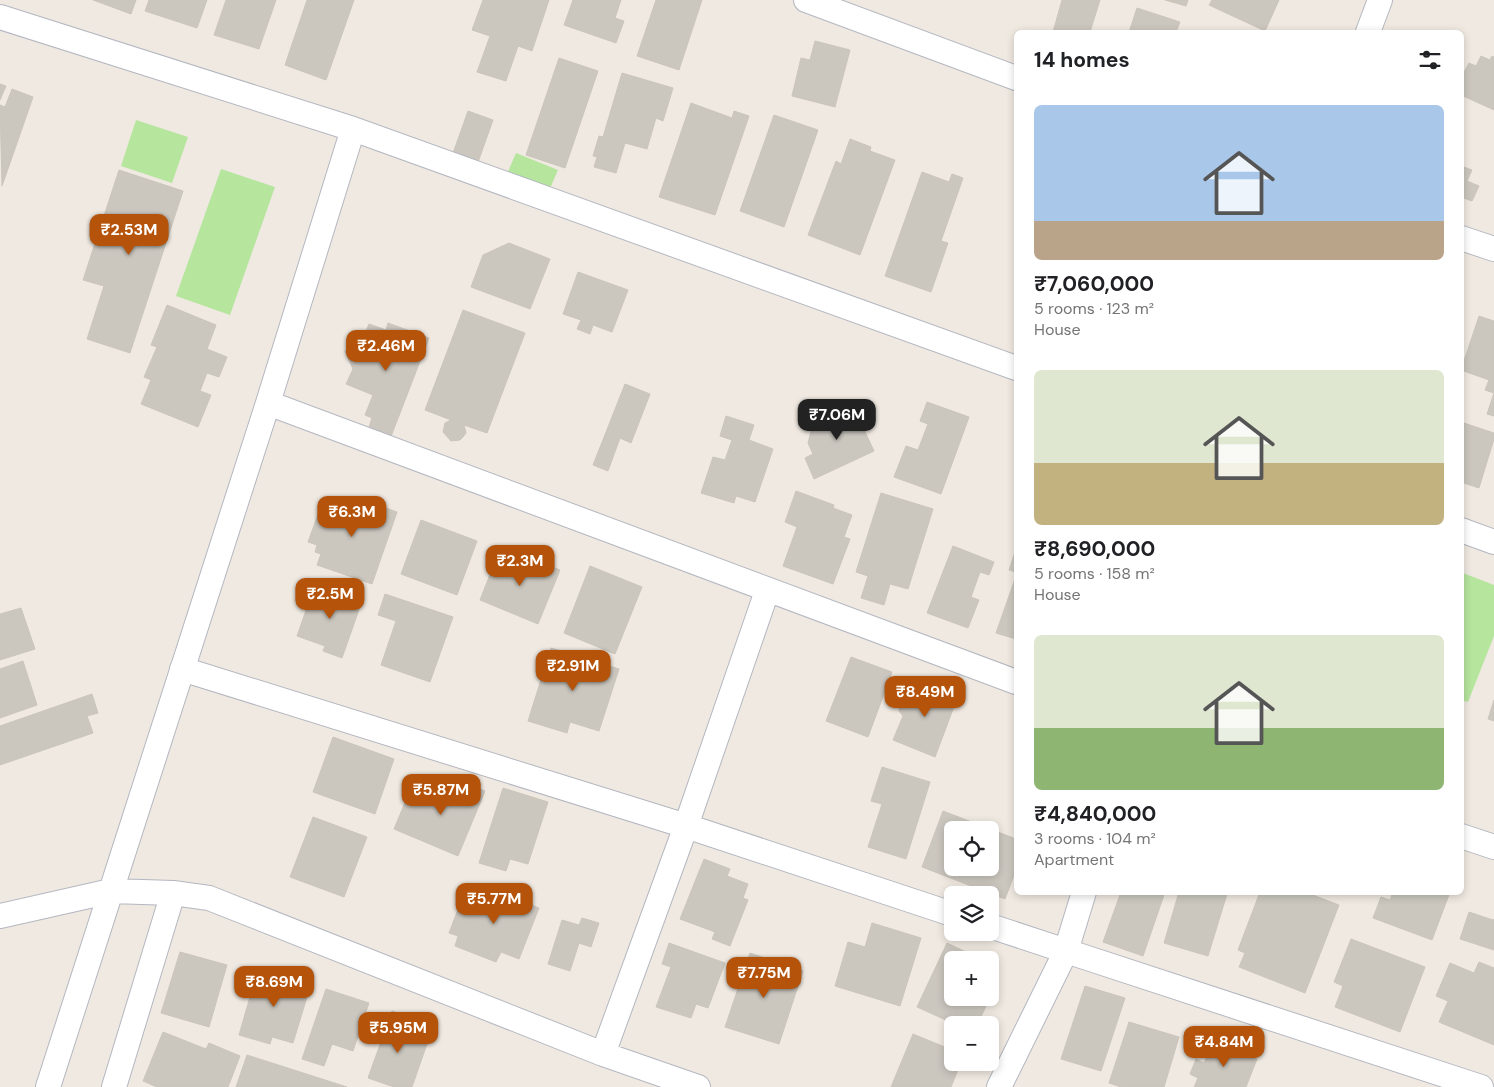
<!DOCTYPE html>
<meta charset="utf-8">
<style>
:root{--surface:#fff;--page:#f2f2f2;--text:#202124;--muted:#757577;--accent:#b45309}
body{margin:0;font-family:"DM Sans",sans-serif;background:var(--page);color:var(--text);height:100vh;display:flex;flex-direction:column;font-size:19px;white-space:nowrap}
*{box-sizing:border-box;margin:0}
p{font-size:16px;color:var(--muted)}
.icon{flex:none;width:28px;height:28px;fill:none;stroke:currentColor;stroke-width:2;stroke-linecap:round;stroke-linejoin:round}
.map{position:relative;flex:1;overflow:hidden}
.drawer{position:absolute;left:1014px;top:30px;width:450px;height:865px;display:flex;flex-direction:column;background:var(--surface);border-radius:8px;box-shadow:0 2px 8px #0003}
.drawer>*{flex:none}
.tools{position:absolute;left:944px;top:821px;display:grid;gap:10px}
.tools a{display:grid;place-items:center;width:55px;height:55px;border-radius:8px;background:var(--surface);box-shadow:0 2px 8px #0003;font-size:25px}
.price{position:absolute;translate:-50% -42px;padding:0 11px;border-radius:10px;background:var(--accent);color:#fff;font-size:16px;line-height:32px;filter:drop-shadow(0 1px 2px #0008)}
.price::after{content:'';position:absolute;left:50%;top:30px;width:15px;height:11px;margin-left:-8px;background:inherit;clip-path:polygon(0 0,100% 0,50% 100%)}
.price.on{background:#222;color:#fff}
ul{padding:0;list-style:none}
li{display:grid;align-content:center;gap:10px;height:265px;padding:0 20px}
li span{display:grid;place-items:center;height:155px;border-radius:8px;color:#555}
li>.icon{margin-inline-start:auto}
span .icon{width:90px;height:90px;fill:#fffc;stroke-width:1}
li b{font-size:21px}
h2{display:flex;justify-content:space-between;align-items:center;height:60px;padding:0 20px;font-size:21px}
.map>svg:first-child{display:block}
</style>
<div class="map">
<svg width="1494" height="1087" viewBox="0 0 1494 1087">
<rect width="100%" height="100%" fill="#efe9e1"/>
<path fill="#b6e59e" d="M 136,120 L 188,137 L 172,183 L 121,166 Z
M 516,153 L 558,170 L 548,193 L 506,176 Z
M 221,169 L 275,187 L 230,315 L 176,296 Z
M 1463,573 L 1494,585 L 1494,636 L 1468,702 L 1461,700 Z"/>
<path fill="#cbc7bf" stroke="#cbc5ba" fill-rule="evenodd" d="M 93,0 L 136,0 L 131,14 Z
M 149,0 L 207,0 L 197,28 L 145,11 Z
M 226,0 L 276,0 L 259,49 L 214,35 Z
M 307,0 L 354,0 L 326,80 L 285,65 Z
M 483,0 L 549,0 L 532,51 L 518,46 L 506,81 L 477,72 L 490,36 L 472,30 Z
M 573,0 L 621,0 L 615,18 L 624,21 L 616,43 L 564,25 Z
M 656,0 L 702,0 L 679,70 L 637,56 Z
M 1062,0 L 1100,0 L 1090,32 L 1053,32 Z
M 1165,0 L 1188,0 L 1186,6 Z
M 1212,0 L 1279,0 L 1265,31 L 1209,5 Z
M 1137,8 L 1180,22 L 1176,32 L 1129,32 Z
M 815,41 L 850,50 L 835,107 L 792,96 L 801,58 L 810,60 Z
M 1481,56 L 1490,60 L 1492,56 L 1494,57 L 1494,110 L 1461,95 L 1461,78 L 1469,63 L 1476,66 Z
M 559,58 L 598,71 L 565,168 L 526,155 Z
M 622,73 L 673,88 L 663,121 L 656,118 L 647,149 L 625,143 L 616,173 L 594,167 L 597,157 L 593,156 L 599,136 L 603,137 Z
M 0,84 L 6,86 L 0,100 Z
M 12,89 L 33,97 L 2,186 L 0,105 L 5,107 Z
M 691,103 L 732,118 L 734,111 L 749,116 L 715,215 L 659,197 Z
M 468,111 L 493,120 L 477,165 L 452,156 Z
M 774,115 L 818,130 L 784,227 L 740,211 Z
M 850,139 L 871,147 L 870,151 L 895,160 L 860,255 L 808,235 L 836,161 L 841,164 Z
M 1461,166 L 1472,170 L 1467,181 L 1479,186 L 1472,201 L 1461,197 Z
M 119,170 L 183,191 L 130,353 L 87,339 L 104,286 L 83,280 Z
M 922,172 L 949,182 L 952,174 L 963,178 L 941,241 L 948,243 L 931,292 L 885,276 Z
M 509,243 L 550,259 L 530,309 L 471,287 L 483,255 Z
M 578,272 L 628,290 L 612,332 L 593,325 L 590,334 L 577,329 L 581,320 L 563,314 Z
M 167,305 L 216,325 L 207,349 L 227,357 L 219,377 L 207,373 L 200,391 L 211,395 L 198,427 L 141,404 L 151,380 L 144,377 L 157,347 L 151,345 Z
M 463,310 L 525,333 L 487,433 L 464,425 L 466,433 L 463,437 L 460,440 L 451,441 L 443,432 L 445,423 L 451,420 L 425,410 Z
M 1479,316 L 1494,321 L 1494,416 L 1487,414 L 1494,393 L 1485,390 L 1489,380 L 1461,370 Z
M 388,323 L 429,338 L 390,439 L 368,430 L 372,418 L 365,415 L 373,395 L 346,384 L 353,369 L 345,351 L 359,348 L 369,324 L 386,330 Z
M 625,384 L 650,394 L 631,443 L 620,438 L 608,471 L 593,465 Z
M 851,402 L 874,451 L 814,479 L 805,458 L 813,454 L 808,443 L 811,431 L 822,425 L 818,417 Z
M 927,402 L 969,417 L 941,494 L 894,477 L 906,446 L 918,450 L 928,424 L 920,421 Z
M 726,416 L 754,425 L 749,440 L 773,449 L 755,502 L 736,496 L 734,503 L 701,493 L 713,457 L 725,460 L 732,440 L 720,436 Z
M 1461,422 L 1494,433 L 1494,439 L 1479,488 L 1461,482 Z
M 796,491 L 834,505 L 833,508 L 852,515 L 844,537 L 850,539 L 833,584 L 783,566 L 797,527 L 785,522 Z
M 881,493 L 933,509 L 908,589 L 890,584 L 884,605 L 861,598 L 868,576 L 856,572 Z
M 324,498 L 357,509 L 360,499 L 397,512 L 372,584 L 317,565 L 321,554 L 315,552 L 317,545 L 308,542 Z
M 421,520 L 477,541 L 457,595 L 401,574 Z
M 953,546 L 994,562 L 989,575 L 980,572 L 971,597 L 979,600 L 968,628 L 927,613 Z
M 1015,552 L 1016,552 L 1016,572 L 1009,570 Z
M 498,554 L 517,561 L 520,554 L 560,570 L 538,624 L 480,600 Z
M 590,566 L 642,587 L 615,654 L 564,633 Z
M 1016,576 L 1016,639 L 996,633 Z
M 315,585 L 362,601 L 342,658 L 323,651 L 325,646 L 297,636 Z
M 385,594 L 453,617 L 430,682 L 381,665 L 396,621 L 378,615 Z
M 21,608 L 35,649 L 0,660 L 0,614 Z
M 551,648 L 619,669 L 599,731 L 570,722 L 567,733 L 528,721 Z
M 851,657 L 892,672 L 868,737 L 826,721 Z
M 23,661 L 37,705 L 0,718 L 0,669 Z
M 917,680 L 958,696 L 935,757 L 893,740 L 903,716 L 899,711 L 899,707 L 903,704 L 908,704 Z
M 92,694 L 98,713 L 87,716 L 93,733 L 0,765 L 0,726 Z
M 1494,700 L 1494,721 L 1488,719 Z
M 333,737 L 394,759 L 375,814 L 313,792 Z
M 882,767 L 930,782 L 906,859 L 868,847 L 882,804 L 871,801 Z
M 453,778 L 485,791 L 458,856 L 394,829 L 409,793 L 423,799 L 429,786 L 442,792 L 446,782 L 451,785 Z
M 503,788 L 548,802 L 528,864 L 510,859 L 506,871 L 479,863 Z
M 943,811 L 1016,839 L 1016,870 L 1005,899 L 922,867 ZM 952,830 L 990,830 L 990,868 L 952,868 Z
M 313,817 L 367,837 L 344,897 L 290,877 Z
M 704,859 L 730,869 L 727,876 L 748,884 L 743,898 L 748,900 L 730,946 L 712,939 L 715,932 L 680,919 Z
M 479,885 L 539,908 L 519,959 L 501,952 L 496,962 L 455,946 L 458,936 L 449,933 L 460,904 L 471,908 Z
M 1121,892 L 1165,892 L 1143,956 L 1103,942 Z
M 1179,892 L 1227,894 L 1208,956 L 1164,943 Z
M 1260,892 L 1305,892 L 1339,905 L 1305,993 L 1239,967 L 1245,953 L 1238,950 Z
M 1393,892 L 1450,892 L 1432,940 L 1373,918 L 1381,897 L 1390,900 Z
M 1469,912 L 1493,920 L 1494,919 L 1494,950 L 1460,939 Z
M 582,918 L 599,923 L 591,947 L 579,943 L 570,971 L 548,964 L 562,920 L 579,925 Z
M 872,923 L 921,938 L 900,1006 L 835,986 L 848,942 L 865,947 Z
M 1351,939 L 1425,967 L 1400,1032 L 1335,1007 L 1343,986 L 1334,982 Z
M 669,943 L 725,963 L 708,1008 L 696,1004 L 691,1018 L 656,1007 L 671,967 L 662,964 Z
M 947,943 L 983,960 L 952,960 L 952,998 L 982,998 L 989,1000 L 977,1025 L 957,1025 L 917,1007 Z
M 180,952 L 227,965 L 209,1027 L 161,1013 Z
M 750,953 L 803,971 L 779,1044 L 725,1027 Z
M 1479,962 L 1494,968 L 1494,1045 L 1439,1022 L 1448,1001 L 1436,996 L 1450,963 L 1474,973 Z
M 258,969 L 311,984 L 293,1043 L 272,1037 L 270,1044 L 239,1035 Z
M 1085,986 L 1125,998 L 1101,1071 L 1061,1059 Z
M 326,989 L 369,1003 L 353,1051 L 332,1044 L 324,1066 L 302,1059 Z
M 392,1011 L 412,1018 L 406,1034 L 428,1041 L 412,1087 L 394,1087 L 368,1078 Z
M 1129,1022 L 1179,1037 L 1164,1087 L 1121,1087 L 1109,1083 Z
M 163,1032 L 206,1049 L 209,1043 L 240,1056 L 228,1087 L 157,1087 L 143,1081 Z
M 913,1034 L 952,1050 L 952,1062 L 961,1062 L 951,1087 L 891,1087 Z
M 1213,1041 L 1257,1059 L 1246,1087 L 1194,1087 L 1198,1078 L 1190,1074 L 1196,1059 L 1204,1063 Z
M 247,1055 L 347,1087 L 236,1087 Z"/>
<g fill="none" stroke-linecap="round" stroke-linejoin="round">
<defs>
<path id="street" d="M 806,0 L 1016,78
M 0,17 L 353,129 L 1016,368
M 1368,32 L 1380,0
M 1461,238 L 1494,249
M 268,403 L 1016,682
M 1461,530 L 1494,542
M 182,669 L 686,826 L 952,914
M 1461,836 L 1494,847
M 0,916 L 111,891 L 173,893 L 209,898 L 603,1054 L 698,1087
M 990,926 L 1066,951 L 1084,892
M 603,1054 L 686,826 L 767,591
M 48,1087 L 268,403 L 353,129
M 114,1087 L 173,893
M 999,1087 L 1066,951 L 1481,1087"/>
</defs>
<use href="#street" stroke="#b4b7c1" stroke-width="26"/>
<use href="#street" stroke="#fff" stroke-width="24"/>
</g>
</svg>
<div class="tools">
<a><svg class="icon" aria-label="locate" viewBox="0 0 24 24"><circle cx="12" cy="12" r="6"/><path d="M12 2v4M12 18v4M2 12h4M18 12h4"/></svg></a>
<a><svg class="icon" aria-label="layers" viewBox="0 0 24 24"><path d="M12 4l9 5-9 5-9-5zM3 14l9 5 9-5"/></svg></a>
<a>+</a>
<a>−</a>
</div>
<b class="price" style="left:129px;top:256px">₹2.53M</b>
<b class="price" style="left:386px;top:372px">₹2.46M</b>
<b class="price on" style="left:837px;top:441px">₹7.06M</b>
<b class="price" style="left:352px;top:538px">₹6.3M</b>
<b class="price" style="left:520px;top:587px">₹2.3M</b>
<b class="price" style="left:330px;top:620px">₹2.5M</b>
<b class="price" style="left:573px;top:692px">₹2.91M</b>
<b class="price" style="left:925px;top:718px">₹8.49M</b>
<b class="price" style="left:441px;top:816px">₹5.87M</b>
<b class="price" style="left:494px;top:925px">₹5.77M</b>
<b class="price" style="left:764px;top:999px">₹7.75M</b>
<b class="price" style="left:274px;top:1008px">₹8.69M</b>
<b class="price" style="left:398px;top:1054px">₹5.95M</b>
<b class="price" style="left:1224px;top:1068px">₹4.84M</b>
<section class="drawer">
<h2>14 homes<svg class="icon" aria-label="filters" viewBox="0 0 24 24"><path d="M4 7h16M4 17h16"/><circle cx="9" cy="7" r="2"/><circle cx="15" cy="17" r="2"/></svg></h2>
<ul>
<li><span style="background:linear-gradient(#a9c7e8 75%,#b9a48a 0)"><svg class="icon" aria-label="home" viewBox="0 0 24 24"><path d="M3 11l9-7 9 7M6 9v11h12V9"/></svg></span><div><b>₹7,060,000</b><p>5 rooms · 123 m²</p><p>House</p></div></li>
<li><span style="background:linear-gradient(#dfe7d0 60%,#c2b280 0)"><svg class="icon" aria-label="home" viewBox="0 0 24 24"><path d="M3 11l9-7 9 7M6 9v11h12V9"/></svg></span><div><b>₹8,690,000</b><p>5 rooms · 158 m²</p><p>House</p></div></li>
<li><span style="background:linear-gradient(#dfe7d0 60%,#8fb573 0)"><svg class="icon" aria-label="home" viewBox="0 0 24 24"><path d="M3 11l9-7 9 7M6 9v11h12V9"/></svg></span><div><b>₹4,840,000</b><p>3 rooms · 104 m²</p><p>Apartment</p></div></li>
</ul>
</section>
</div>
